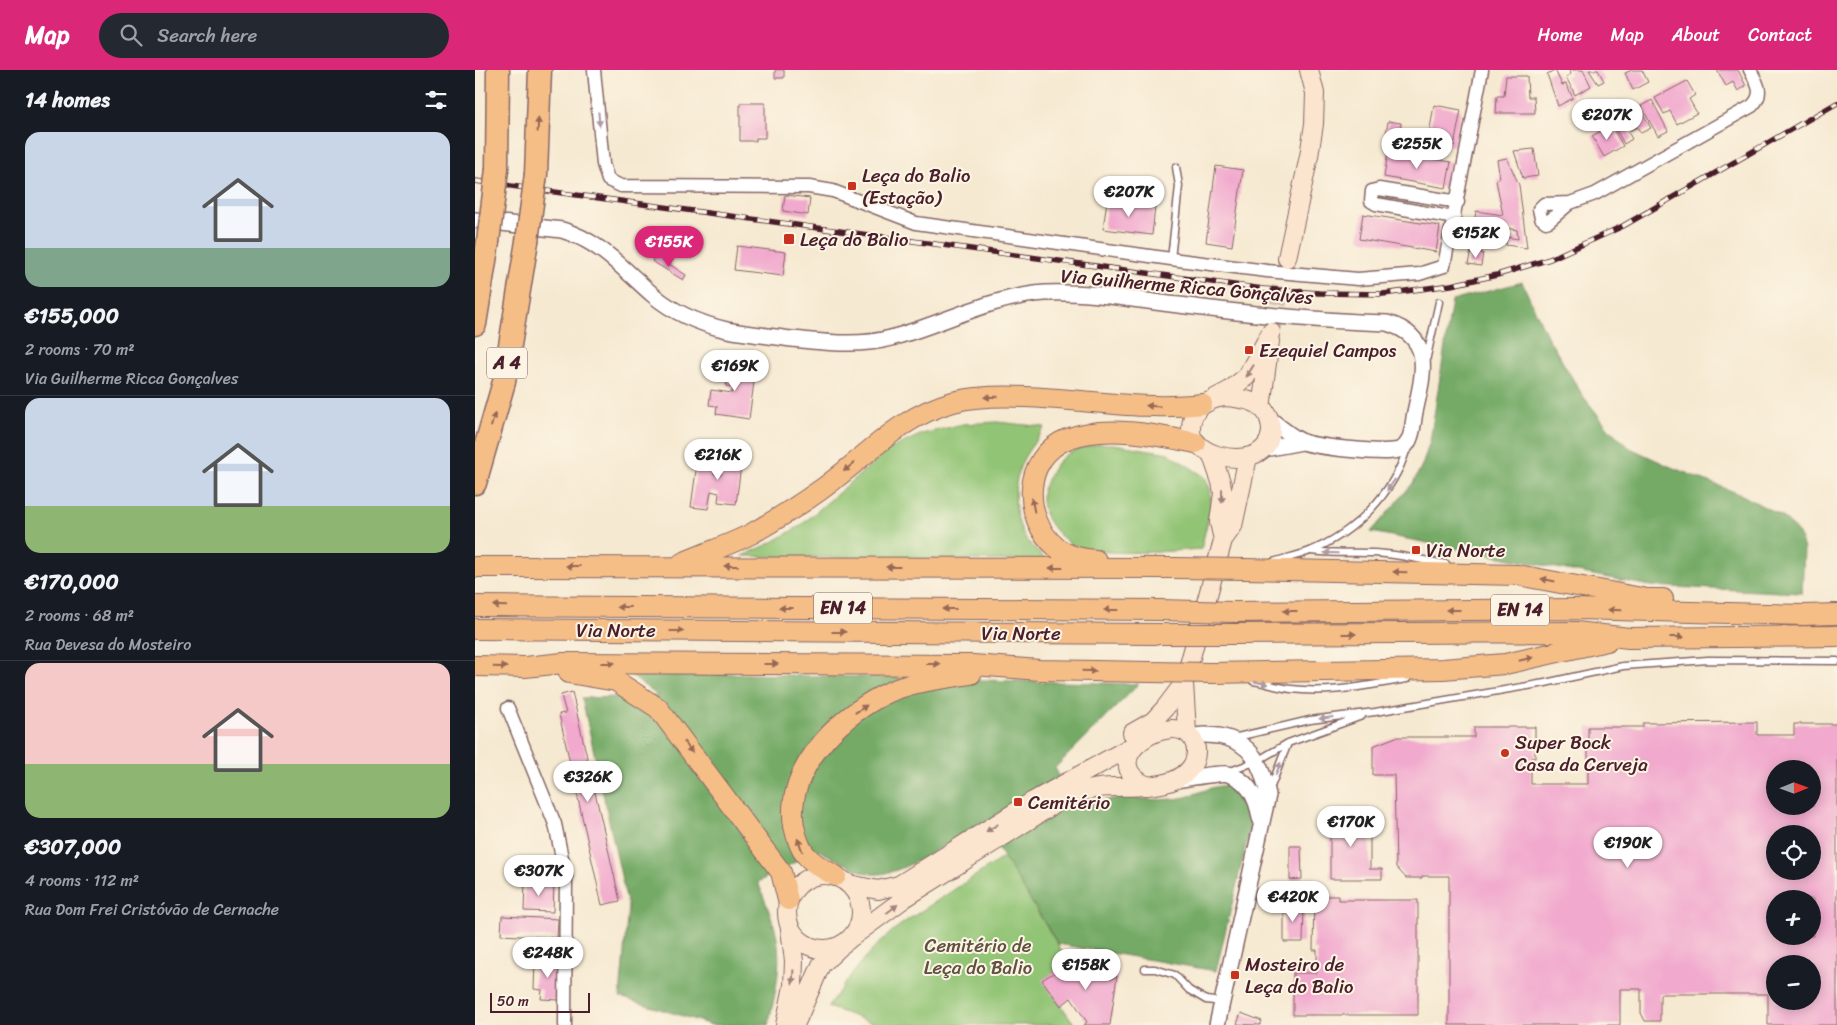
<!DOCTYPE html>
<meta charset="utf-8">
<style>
:root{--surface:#171b24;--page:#242831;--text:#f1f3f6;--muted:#9ea1a6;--line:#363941;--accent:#db2777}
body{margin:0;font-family:Sriracha,sans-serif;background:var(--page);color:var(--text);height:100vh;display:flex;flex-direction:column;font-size:19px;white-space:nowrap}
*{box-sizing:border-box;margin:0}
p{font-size:16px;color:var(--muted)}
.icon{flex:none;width:28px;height:28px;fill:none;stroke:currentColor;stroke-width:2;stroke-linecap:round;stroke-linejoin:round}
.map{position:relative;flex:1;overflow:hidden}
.drawer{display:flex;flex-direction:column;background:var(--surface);width:475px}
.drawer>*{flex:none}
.needle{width:32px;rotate:89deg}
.tools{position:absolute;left:1291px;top:690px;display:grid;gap:10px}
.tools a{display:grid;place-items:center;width:55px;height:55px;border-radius:50%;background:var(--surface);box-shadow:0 2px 12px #0003;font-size:25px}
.scale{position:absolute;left:15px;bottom:12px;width:100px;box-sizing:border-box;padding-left:5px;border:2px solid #4a1f2b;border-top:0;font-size:14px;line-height:18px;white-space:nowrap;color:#4a1f2b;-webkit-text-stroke:4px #fcf5e5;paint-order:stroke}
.price{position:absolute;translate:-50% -42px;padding:0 11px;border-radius:18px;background:#fff;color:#222;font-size:16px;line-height:32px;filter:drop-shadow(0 1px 2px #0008)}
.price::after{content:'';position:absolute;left:50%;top:30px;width:15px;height:11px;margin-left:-8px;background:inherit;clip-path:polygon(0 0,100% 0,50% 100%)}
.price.current{background:var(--accent);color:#fff}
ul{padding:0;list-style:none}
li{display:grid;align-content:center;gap:10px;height:265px;padding:0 25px}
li+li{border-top:1px solid var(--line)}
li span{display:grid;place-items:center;height:155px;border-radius:15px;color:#555}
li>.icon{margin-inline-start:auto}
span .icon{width:90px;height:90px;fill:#fffc;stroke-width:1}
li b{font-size:21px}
h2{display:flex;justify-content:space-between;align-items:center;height:60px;padding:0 25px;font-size:21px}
header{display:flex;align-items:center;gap:30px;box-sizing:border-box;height:70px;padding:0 25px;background:var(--accent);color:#fff}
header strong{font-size:24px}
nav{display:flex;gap:28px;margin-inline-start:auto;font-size:18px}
.search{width:350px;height:45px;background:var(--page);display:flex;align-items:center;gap:12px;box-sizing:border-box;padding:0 18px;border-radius:28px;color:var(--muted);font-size:19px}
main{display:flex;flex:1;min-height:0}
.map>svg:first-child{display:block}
</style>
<header>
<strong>Map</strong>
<div class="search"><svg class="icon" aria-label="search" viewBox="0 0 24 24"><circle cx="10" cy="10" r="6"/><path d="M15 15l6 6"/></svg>Search here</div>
<nav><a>Home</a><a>Map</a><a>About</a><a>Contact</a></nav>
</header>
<main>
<section class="drawer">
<h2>14 homes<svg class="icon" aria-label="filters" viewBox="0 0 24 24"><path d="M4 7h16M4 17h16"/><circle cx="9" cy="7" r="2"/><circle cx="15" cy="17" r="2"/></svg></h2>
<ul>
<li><span style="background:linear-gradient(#c9d6e8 75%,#7fa58c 0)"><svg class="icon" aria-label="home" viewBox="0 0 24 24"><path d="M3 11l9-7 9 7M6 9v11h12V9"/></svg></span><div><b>€155,000</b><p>2 rooms · 70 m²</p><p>Via Guilherme Ricca Gonçalves</p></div></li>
<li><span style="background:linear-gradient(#c9d6e8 70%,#8fb573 0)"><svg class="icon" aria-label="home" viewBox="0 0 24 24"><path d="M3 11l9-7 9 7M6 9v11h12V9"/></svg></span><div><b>€170,000</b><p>2 rooms · 68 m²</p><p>Rua Devesa do Mosteiro</p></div></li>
<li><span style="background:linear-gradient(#f6c9c9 65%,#8fb573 0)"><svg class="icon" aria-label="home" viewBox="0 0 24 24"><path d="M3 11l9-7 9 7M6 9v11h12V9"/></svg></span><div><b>€307,000</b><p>4 rooms · 112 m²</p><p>Rua Dom Frei Cristóvão de Cernache</p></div></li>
</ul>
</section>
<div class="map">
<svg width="1362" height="955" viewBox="0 0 1362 955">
<rect width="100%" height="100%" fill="#fcf5e5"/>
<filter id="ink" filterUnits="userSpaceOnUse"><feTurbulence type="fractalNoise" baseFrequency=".02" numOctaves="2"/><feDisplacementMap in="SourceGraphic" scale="10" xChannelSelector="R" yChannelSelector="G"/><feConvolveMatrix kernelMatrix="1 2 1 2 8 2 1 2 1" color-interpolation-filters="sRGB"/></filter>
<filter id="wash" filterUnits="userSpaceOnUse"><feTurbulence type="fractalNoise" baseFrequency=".0096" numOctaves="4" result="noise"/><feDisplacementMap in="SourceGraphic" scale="20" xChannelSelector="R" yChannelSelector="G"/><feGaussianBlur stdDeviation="1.12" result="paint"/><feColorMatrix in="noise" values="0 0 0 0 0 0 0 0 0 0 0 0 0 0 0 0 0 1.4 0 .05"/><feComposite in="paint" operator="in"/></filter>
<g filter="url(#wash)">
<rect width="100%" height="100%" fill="#f6e9d1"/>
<path fill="#92c475" stroke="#6e7250" d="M 522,352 L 570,357 C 564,367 556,376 550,386 C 538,407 537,439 547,461 C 551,472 564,482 572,491 L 267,486 L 296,473 L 325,456 L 413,380 L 447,364 L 488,354 Z
M 622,374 L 638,374 L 693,383 L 730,407 L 735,419 L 736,429 L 735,441 L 726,479 C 692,481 636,487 604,477 C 584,470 565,447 567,424 C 567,420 571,414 572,410 C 575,404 579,396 584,391 C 595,380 607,378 622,374 Z
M 529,787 L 594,893 L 568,910 L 600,955 L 404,955 L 353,937 C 375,906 397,875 428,853 Z"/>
<path fill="#75aa66" stroke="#606448" d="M 1047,212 L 1072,266 L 1108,326 L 1134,359 L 1155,378 L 1196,397 L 1267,425 L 1308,447 L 1324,464 L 1329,479 L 1327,523 L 1175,516 L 896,462 L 938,413 L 948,393 L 955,371 L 977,231 Z
M 150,601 L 664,614 L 580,698 L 600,736 C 615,733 631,729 646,728 C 668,728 689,732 711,727 C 725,723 745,711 759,718 C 772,724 775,738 777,750 L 741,901 L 583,874 L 507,752 C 480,768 426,808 396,804 C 386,803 355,786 343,780 L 283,812 C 289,829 297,846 301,863 C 308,894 300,926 293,955 L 237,955 L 145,927 L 153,837 L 107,628 L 183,626 Z"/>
<g id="blocks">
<path fill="#f1a9cd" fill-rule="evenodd" d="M 300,0 L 309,0 L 309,8 L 300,8 Z
M 1080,0 L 1087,15 L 1091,14 L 1098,28 L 1083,36 L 1072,4 Z
M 1094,0 L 1108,0 L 1116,16 L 1100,25 L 1091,7 L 1096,4 Z
M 1114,0 L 1123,0 L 1129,11 L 1123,14 Z
M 1157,0 L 1167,0 L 1173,12 L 1158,20 L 1150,3 Z
M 1242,0 L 1263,0 L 1271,16 L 1263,21 L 1258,12 L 1251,16 Z
M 1031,6 L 1052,6 L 1053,27 L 1059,27 L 1060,43 L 1021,43 L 1022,26 L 1029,26 Z
M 1212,11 L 1220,25 L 1214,29 L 1222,43 L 1202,54 L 1195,41 L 1189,44 L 1180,28 Z
M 1177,30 L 1193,61 L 1183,66 L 1166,36 Z
M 265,33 L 290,33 L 290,68 L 281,68 L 281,71 L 265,71 Z
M 959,35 L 986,40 L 979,76 L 953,71 Z
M 1163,35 L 1176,58 L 1166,63 L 1162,57 L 1153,62 L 1157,69 L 1149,74 L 1138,54 L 1141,53 L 1127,58 L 1120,40 L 1131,36 L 1136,50 Z
M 913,51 L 926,53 L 924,73 L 910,71 Z
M 1136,55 L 1148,76 L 1129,87 L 1117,66 Z
M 1059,79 L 1063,106 L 1048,108 L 1039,81 Z
M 913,82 L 976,92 L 971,118 L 909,107 Z
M 1032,88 L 1044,115 L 1052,178 L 1031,175 L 1031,167 L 1043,169 L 1042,160 L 1026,157 L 1026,164 L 998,160 L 1001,141 L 1028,145 L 1021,110 L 1025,108 L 1022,90 Z
M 741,96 L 768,100 L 757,176 L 731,172 Z
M 310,125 L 335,128 L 333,145 L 308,141 Z
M 632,131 L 680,137 L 677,165 L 628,159 Z
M 888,144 L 965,156 L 961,182 L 884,169 Z
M 262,176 L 311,182 L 308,206 L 259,200 Z
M 996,181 L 1008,183 L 1006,196 L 993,194 Z
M 180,185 L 211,205 L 208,210 L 177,191 Z
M 255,289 L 275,291 L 273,309 L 279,312 L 274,349 L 241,344 L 242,336 L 234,335 L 236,320 L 257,323 L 258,317 L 251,316 Z
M 250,378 L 268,380 L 261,434 L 243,432 L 244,423 L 236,421 L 233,439 L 216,437 L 222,393 L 240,395 L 239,404 L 246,405 Z
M 97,622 L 145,831 L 127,835 L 84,644 L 91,643 L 86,625 Z
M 1282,652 L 1282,665 L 1319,665 L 1319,654 L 1362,654 L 1362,955 L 1293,955 L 1293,924 L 1185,924 L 1185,951 L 1170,951 L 1166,943 L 1166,919 L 1145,919 L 1145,955 L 974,955 L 974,806 L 947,806 L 947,808 L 931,808 L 921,797 L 919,705 L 898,705 L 898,676 L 921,667 L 999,667 L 999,657 L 1060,657 L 1060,688 L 1056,688 L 1056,714 L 1113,714 L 1113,657 L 1168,657 L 1168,653 ZM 1300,699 L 1338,699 L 1338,736 L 1300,736 ZM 1300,764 L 1338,764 L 1338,801 L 1300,801 ZM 1300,829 L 1338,829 L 1338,866 L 1300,866 ZM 1300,894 L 1338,894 L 1338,931 L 1300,931 Z
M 855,744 L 895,744 L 895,799 L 907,799 L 907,809 L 855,809 Z
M 815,776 L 826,776 L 827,809 L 815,810 Z
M 50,812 L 79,813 L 78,842 L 49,841 Z
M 839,826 L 863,826 L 863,830 L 943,830 L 943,945 L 818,945 L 818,903 L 842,903 L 842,880 L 838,880 Z
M 809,830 L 816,830 L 816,836 L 829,836 L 828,872 L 809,872 Z
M 27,846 L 83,849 L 82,868 L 26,865 Z
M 60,890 L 86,891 L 85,930 L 66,929 L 67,920 L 59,919 Z
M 628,890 L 636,900 L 636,909 L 642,906 L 635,955 L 609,955 L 612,952 L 596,928 L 586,936 L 567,910 L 594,893 L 600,902 Z
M 766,943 L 787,951 L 785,955 L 762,954 Z"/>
</g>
</g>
<g filter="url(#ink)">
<use href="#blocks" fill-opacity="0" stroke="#866665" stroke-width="1"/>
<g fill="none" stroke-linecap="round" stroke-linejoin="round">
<path stroke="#d4c1b0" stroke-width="18" stroke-dasharray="18 9" stroke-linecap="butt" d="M 797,261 L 812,188"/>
<defs>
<path id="service" d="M 696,189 L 704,116 L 701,97
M 951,291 L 964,232
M 836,481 C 857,484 877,482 898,483 C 923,484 946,490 971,494
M 798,492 C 810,488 823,486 835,481 C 879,463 918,425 932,378
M 778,611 C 791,613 803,618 816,619 C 855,624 894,615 932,609
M 758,668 L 835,650 L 900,642 L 1070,613 L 1148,596 L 1233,590 L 1362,591
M 753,702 L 782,691 L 813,673 L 887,646
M 795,719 L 813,673
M 670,899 L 680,899 L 700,905 L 714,920 L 731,930 L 747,932"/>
<path id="minor" d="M 119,0 L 128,94 L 133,110 L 146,116 L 334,117 L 358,121 L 441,153 L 696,189 L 792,201 L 883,209 L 944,204 L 969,196 L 1007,0
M 1095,133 L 1074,151 L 1071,152 L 1066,148 L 1064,139 L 1069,134 L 1095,133 L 1120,124 L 1277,36 C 1290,23 1282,13 1275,0
M 980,148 L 901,134 L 896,131 L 897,121 L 904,119 L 983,132
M 33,638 L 80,754 L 91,807 L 90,955"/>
<path id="tertiary" d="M 0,150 L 87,160 C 125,171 149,200 178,225 C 198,242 226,254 252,260 C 273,264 295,266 317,269 C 350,272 383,277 416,268 C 468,254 515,227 570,223 C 614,221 660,230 704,235 C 773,244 842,251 912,253 C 960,267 948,305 940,342 C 938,351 938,367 931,375 C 928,379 922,381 917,381 C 904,383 837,377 826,371 C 815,366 805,357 795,349
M 789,379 L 827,372
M 716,667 C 727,664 733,665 744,666 C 777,672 787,695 793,725 L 742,955
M 699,710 C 708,709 747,702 753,704 C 774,710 782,729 785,748"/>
<path id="secondary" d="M 812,188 L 834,86 L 839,54 L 840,23 L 834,0
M 749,327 C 761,328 777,329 786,337 C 793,343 796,352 796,361 C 794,389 763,391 742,385 C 731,382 723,376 717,367 C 712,344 727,330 749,327 Z
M 740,328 L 755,320 L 771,307 L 796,262
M 786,338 L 795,271
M 736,383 L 746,412 L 748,423 L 744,452 L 748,470
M 712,662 L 709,613 L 748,470 L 758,456 L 773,387
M 657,663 L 678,651 L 690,638 L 709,613
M312 842a37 37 0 1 1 74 0a37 37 0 1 1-74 0Z
M 374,814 L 403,820 L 424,815 L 558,731 L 661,674
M 377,867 L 430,828 L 594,725 C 604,723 614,719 624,718 C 652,714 704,724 719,692 C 722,684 722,677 718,670 C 700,636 614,690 673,716
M 310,955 L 318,916 L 319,891 L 315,859
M 320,955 L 346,895 L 365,877"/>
<path id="trunk" d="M 621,490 C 607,489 592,486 581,477 C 547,448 547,388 592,369 C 630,354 682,365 721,373
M 207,493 C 230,483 254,475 276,464 C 299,451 323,436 344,421 C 388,390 424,346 478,332 C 501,326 526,326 550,327 C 609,329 668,341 727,334
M 0,497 L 700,498
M 771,499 L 1043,505 L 1172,529 L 1188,529
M 0,536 L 685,540
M 760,542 L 1101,539 L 1329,545 L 1362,544
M 0,559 L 680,564
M 756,564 L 1101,562 L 1154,568 L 1362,566
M 0,596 L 50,597 L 88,593 L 498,595 L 565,600 L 674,602
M 94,603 L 141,611 L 183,638 L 306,802 L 313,830
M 738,603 L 968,599 L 1030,594 L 1132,571
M 361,806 C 350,800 338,794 330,784 C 324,777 321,765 319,756 C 310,700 362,649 408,625 C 435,611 466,609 496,604"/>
<path id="motorway" d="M 22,99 L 23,0
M 61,104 L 65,0
M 0,254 L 13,172
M 0,413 L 29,312 L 52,171"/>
</defs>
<use href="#service" stroke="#866665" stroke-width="9"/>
<use href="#minor" stroke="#866665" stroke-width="15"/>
<use href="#tertiary" stroke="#866665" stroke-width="18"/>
<use href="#secondary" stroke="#866665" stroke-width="20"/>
<use href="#trunk" stroke="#866665" stroke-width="22"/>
<use href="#motorway" stroke="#866665" stroke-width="25"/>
<use href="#service" stroke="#fff" stroke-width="6"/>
<use href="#minor" stroke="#fff" stroke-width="12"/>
<use href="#tertiary" stroke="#fff" stroke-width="15"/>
<use href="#secondary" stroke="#fbe5cf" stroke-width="18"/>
<use href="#trunk" stroke="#f6be87" stroke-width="20"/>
<use href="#motorway" stroke="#f6be87" stroke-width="22"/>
<defs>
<path id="rail" d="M 0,111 L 788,219 L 844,223 L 908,224 L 976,215 L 1022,205 L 1075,189 L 1148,156 L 1362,33"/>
</defs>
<use href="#rail" stroke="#4a1f2b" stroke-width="5.5"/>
<use href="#rail" stroke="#fcf5e5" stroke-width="4" stroke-dasharray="11" stroke-linecap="butt"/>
<defs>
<path id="trunk-bridge" d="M 700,498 L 771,499
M 685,540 L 760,542
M 680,564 L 756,564
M 674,602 L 738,603"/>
<path id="motorway-bridge" d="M 52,171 L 61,104
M 13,172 L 22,99"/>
</defs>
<use href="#trunk-bridge" stroke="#866665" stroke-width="22" stroke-linecap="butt"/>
<use href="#motorway-bridge" stroke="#866665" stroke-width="25" stroke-linecap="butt"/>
<use href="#trunk-bridge" stroke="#f6be87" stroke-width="20"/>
<use href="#motorway-bridge" stroke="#f6be87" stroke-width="22"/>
</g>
<defs><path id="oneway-solid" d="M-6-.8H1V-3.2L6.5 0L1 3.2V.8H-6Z" transform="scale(1.25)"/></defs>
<g fill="#ae9aa0">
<use href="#oneway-solid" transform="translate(124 49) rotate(85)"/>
<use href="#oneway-solid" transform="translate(916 415) rotate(125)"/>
<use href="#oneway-solid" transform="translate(856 483) rotate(-179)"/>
<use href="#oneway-solid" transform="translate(786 613) rotate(11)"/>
<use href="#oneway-solid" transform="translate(851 648) rotate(173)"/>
<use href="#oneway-solid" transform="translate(803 699) rotate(-68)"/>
</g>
<g fill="#976754">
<use href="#oneway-solid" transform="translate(63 55) rotate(-87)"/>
<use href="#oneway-solid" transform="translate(516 327) rotate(179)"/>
<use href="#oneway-solid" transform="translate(678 336) rotate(-176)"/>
<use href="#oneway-solid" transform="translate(18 350) rotate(-74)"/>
<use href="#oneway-solid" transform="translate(374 397) rotate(141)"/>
<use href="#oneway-solid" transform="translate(558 435) rotate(-101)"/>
<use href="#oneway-solid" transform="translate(98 496) rotate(180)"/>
<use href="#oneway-solid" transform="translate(256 496) rotate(-180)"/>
<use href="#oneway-solid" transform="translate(418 497) rotate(-180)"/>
<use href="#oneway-solid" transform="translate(581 498) rotate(-180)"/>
<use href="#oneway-solid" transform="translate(925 502) rotate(-179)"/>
<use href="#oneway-solid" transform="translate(1073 510) rotate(-169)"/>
<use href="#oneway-solid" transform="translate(25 536) rotate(-179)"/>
<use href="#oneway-solid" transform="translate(149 537) rotate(-180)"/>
<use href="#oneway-solid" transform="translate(311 538) rotate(-180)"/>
<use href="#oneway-solid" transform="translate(474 539) rotate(-180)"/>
<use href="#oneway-solid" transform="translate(636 540) rotate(-180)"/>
<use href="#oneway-solid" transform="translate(978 540) rotate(180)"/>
<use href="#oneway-solid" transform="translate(1140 540) rotate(-179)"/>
<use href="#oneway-solid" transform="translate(815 541) rotate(180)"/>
<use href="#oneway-solid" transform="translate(202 561)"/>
<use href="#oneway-solid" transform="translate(364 562)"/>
<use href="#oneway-solid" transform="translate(874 564)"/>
<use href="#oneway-solid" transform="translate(1202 567)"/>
<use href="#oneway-solid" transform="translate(1051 589) rotate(-13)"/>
<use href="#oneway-solid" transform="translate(133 593)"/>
<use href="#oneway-solid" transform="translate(296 594)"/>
<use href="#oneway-solid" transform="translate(458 594)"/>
<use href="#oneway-solid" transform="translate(25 597) rotate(1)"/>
<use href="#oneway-solid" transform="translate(614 601) rotate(1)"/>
<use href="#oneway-solid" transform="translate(386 639) rotate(-33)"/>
<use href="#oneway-solid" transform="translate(213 677) rotate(53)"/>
<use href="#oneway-solid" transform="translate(325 775) rotate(-111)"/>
</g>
<g fill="#a2827d">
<use href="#oneway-solid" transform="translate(775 301) rotate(122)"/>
<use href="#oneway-solid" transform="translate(747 426) rotate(91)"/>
<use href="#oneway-solid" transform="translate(517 758) rotate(148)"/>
<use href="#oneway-solid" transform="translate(417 839) rotate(-37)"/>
<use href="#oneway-solid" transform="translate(318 907) rotate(93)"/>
</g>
</g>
<g fill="#c8321e" stroke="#fcf5e5" stroke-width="2">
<rect x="372" y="111" width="10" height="10" rx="2.5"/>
<rect x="308" y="163" width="12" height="12" rx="2.5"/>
<rect x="769" y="275" width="10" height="10" rx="2.5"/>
<rect x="936" y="475" width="10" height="10" rx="2.5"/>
<circle cx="1030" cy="683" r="5"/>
<rect x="538" y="727" width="10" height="10" rx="2.5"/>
<rect x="755" y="900" width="10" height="10" rx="2.5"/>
</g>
<g text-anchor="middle" stroke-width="4" stroke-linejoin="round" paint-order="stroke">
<g fill="#fcf5e5" stroke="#7f5f63" stroke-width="1">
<rect x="12" y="277.5" width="40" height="31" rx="4"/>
<rect x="339" y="522.5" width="58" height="31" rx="4"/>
<rect x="1016" y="524.5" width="58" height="31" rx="4"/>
</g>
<g font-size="18" font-weight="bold" fill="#4a1f2b">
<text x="32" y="299">A 4</text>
<text x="368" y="544">EN 14</text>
<text x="1045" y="546">EN 14</text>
</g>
<g font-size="19" fill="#4a1f2b" stroke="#fcf5e5" text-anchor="start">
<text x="387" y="112">Leça do Balio<tspan x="387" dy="22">(Estação)</tspan></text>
<text x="325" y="176">Leça do Balio</text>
<text x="784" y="287">Ezequiel Campos</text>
<text x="951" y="487">Via Norte</text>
<text x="1040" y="679">Super Bock<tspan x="1040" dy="22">Casa da Cerveja</tspan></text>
<text x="553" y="739">Cemitério</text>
<text x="770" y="901">Mosteiro de<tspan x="770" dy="22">Leça do Balio</tspan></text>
</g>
<g font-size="19" fill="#4a1f2b" stroke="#fcf5e5">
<text transform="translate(712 216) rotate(5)" y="7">Via Guilherme Ricca Gonçalves</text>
<text x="141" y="567">Via Norte</text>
<text x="546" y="570">Via Norte</text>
</g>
<g font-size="19" fill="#605141" stroke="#fcf5e5">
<text x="503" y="882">Cemitério de<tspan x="503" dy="22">Leça do Balio</tspan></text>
</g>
</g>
</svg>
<div class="tools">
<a><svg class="needle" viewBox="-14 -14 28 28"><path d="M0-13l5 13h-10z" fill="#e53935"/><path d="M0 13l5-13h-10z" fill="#9ea1a6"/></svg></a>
<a><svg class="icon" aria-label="locate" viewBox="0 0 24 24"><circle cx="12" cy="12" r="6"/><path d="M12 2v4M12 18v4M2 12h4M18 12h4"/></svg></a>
<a>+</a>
<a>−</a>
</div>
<div class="scale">50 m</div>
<b class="price" style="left:1132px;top:71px">€207K</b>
<b class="price" style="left:942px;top:100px">€255K</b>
<b class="price" style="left:654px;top:148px">€207K</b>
<b class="price" style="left:1001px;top:189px">€152K</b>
<b class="price current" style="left:194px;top:198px">€155K</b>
<b class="price" style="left:260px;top:322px">€169K</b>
<b class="price" style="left:243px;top:411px">€216K</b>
<b class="price" style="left:113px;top:733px">€326K</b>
<b class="price" style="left:876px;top:778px">€170K</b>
<b class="price" style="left:1153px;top:799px">€190K</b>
<b class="price" style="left:64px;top:827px">€307K</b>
<b class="price" style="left:818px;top:853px">€420K</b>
<b class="price" style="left:73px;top:909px">€248K</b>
<b class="price" style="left:611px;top:921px">€158K</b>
</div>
</main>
